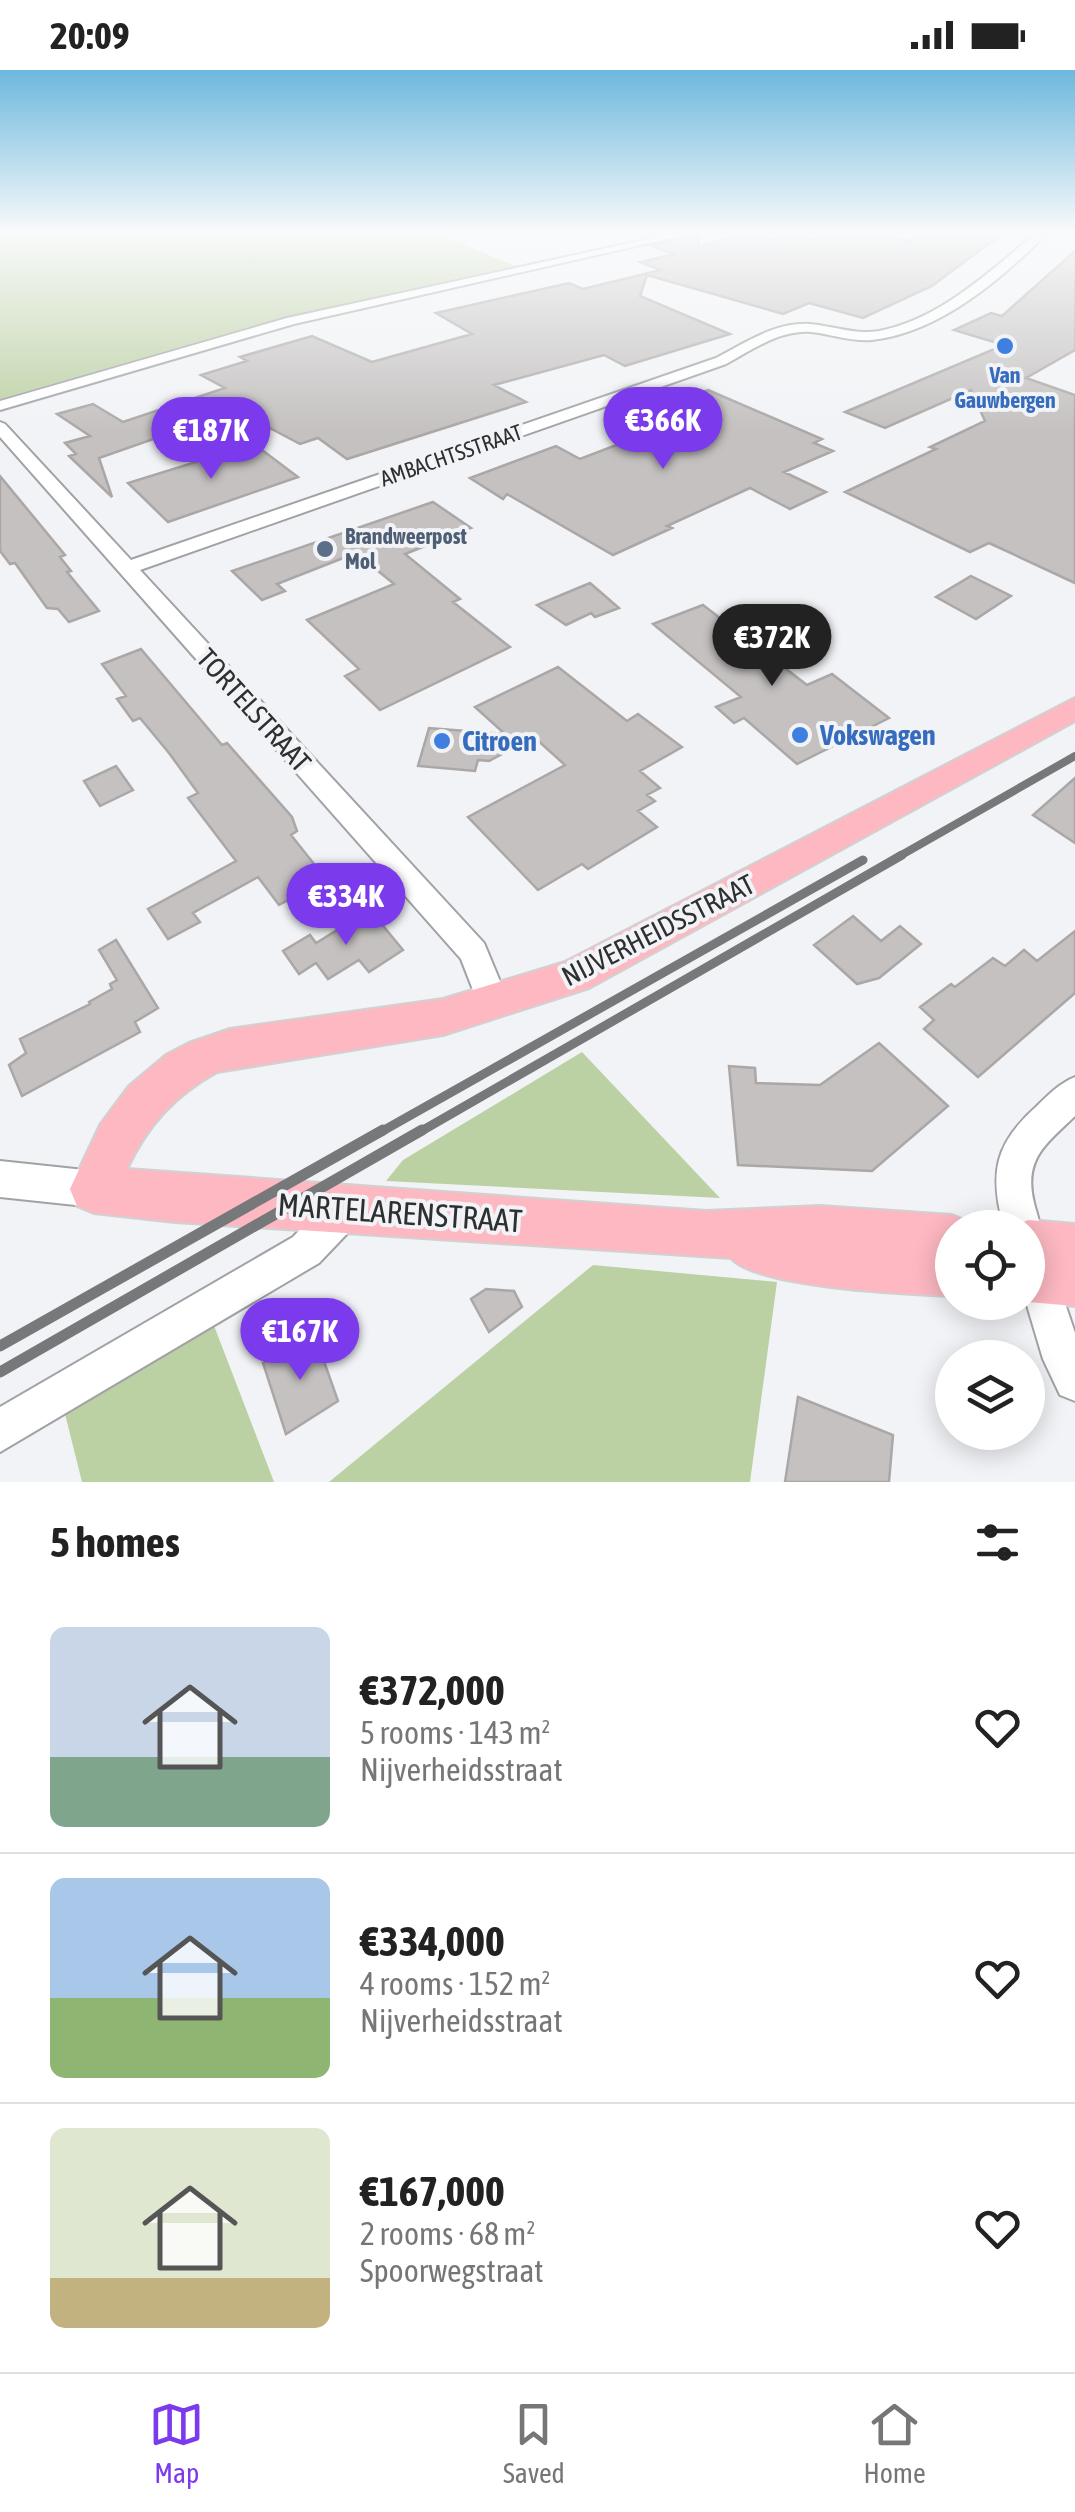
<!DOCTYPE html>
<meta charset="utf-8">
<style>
:root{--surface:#fff;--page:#f2f2f2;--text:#222;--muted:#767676;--line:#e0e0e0;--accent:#7c3aed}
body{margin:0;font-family:"Asap Condensed",sans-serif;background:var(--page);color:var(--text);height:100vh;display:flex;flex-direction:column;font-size:38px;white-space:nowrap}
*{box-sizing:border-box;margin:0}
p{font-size:32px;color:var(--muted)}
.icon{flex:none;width:55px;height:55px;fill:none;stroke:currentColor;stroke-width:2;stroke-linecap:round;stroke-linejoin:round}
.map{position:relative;height:1412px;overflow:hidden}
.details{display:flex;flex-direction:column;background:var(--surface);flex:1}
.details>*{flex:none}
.fabs{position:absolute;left:935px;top:1140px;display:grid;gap:20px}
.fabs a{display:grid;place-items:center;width:110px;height:110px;border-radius:50%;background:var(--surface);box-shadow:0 5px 25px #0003;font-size:50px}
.price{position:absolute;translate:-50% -85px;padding:0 22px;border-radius:35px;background:var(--accent);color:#fff;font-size:32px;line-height:65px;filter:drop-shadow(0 2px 5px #0008)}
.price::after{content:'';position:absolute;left:50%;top:60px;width:30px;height:22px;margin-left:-15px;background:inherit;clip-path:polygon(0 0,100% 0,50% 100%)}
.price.active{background:#222;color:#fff}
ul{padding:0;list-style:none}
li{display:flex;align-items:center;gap:30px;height:250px;padding:0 50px}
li+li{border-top:2px solid var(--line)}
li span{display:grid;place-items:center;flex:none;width:280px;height:200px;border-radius:15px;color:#555}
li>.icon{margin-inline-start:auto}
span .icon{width:120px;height:120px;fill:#fffc;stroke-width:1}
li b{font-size:42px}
h2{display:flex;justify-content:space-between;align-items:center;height:120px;padding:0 50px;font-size:42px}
.status{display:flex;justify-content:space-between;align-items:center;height:70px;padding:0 50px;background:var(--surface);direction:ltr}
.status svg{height:28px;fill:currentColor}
.tab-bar{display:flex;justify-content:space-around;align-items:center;height:140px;border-top:2px solid var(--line);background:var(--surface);font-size:28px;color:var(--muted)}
.tab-bar a{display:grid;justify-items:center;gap:5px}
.tab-bar .active{color:var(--accent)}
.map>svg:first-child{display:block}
</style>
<div class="status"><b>20:09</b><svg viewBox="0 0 49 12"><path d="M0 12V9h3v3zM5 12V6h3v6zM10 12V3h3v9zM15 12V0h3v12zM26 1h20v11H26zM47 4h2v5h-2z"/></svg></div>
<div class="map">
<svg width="1075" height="1412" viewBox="0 0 1075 1412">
<rect width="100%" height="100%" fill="#f2f3f6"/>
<path fill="#bcd1a3" d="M 0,164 L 440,164 L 517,197 L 246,258 L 0,329 Z
M 582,982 L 720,1128 L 386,1111 L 403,1090 Z
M 593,1195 L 777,1212 L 750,1412 L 329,1412 Z
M 213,1253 L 274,1412 L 82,1412 L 65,1344 Z"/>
<path fill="#c4c1c0" stroke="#aaa7a6" stroke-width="2.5" d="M 693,164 L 698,164 L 699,177 L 741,164 L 775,170 L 791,164 L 813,170 L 829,164 L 868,164 L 913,171 L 914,164 L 1002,164 L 932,216 L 863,248 L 809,233 L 783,244 L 647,205 L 640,226 L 730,264 L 625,296 L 604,285 L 494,315 L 526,332 L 347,389 L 318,368 L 300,374 L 236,340 L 99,388 L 112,427 L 69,386 L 76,384 L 65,373 L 90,366 L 57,344 L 93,334 L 123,352 L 225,318 L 201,305 L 247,291 L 240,287 L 312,266 L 372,292 L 472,264 L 436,243 L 569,213 L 583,219 L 661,200 L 640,192 L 674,184 L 652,176 Z
M 1075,181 L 1075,280 L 1026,308 L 1075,325 L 1075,513 L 989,473 L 970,482 L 845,422 L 936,379 L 930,377 L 985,351 L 971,320 L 885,358 L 845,342 L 1004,275 L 954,260 L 991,243 L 1002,246 Z
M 708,320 L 822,369 L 814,373 L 833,381 L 784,402 L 826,422 L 790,439 L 750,418 L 667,456 L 672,458 L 613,485 L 507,424 L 503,429 L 470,408 L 556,376 L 580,389 L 674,353 L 649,341 Z
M 254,374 L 298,407 L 168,452 L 128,413 Z
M 0,406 L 65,485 L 60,487 L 71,501 L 67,502 L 99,541 L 69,552 L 58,539 L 47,538 L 15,493 L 10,494 L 0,481 Z
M 433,432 L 471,458 L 405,484 L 460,529 L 453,532 L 510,577 L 380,640 L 345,606 L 359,599 L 307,550 L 394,514 L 356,483 L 277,514 L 285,521 L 262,530 L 232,501 Z
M 971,506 L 1011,526 L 976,549 L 936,527 Z
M 590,513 L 619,538 L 595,547 L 591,543 L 566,555 L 537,535 Z
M 703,535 L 807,615 L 832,604 L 889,648 L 797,694 L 744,648 L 734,653 L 716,637 L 741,627 L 653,554 Z
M 141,579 L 222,675 L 227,673 L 292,747 L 297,761 L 291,765 L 326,809 L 279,835 L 258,807 L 193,843 L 200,852 L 168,869 L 148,839 L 236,791 L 188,728 L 198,723 L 169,683 L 140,648 L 133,651 L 117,629 L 126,626 L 102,594 Z
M 558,597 L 627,651 L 638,644 L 682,677 L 640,701 L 660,718 L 647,725 L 655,731 L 638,741 L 657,757 L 588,799 L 582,794 L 538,820 L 468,747 L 565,695 L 534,667 L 489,691 L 478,690 L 475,701 L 418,696 L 429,658 L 505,664 L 475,637 Z
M 116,696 L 133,720 L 100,736 L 84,711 Z
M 1075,708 L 1075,773 L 1033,745 Z
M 370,840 L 403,880 L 369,902 L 359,890 L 328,909 L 316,893 L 299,904 L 283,881 L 310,865 L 316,873 Z
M 853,846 L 881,871 L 900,856 L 921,874 L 879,908 L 857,914 L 814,875 Z
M 1075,861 L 1075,923 L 978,1007 L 924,959 L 934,950 L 920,937 L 951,914 L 955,917 L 993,888 L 1005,896 L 1024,880 L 1037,891 Z
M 116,870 L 158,938 L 135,952 L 140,962 L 22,1026 L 9,995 L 26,983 L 20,969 L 90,934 L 89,932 L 112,919 L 110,914 L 117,910 L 99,880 Z
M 879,973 L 948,1036 L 872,1101 L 738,1095 L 729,996 L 755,998 L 756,1013 L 820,1015 Z
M 486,1219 L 514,1221 L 522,1237 L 489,1262 L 471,1229 Z
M 314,1263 L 338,1331 L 286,1364 L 263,1293 Z
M 798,1327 L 893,1365 L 889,1412 L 785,1412 Z"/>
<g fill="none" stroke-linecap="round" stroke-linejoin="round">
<defs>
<path id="minor" d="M 671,164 L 689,164 L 294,254 L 0,340 L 0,331 L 287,248 Z
M 1035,164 L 1046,164 C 1001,210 938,263 872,270 C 851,272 831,264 811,262 C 779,260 752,280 726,294 L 140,500 L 484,873 L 509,933 L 504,943 L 493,947 L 482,943 L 461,889 L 0,367 L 0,352 L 5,354 L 131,490 L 716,288 C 745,273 775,252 810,254 C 833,256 855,265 879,261 C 940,249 989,202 1035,164 Z
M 1075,1007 L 1075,1046 C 1046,1074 1023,1089 1034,1133 C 1038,1149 1043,1156 1036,1171 L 1028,1175 L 1028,1158 L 1004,1158 C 989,1104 994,1074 1037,1036 C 1049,1024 1060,1013 1075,1007 Z
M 0,1091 L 94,1101 L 107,1106 L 112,1119 L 107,1132 L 94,1137 L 0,1127 Z
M 347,1119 L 360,1124 L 365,1137 L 360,1150 L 319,1193 L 0,1382 L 0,1337 L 293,1167 L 334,1124 Z
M 1036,1184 L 1050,1189 L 1075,1263 L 1075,1331 L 1060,1325 L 1043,1289 L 1026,1232 L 1028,1187 Z"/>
<path id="major" d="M 1075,628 L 1075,651 L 589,918 L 443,965 L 217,1002 C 175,1025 147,1056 127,1099 L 706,1141 L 820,1136 L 952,1145 L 969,1152 L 972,1158 L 952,1158 L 952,1226 C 909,1224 757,1218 731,1188 L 175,1152 L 94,1143 L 77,1136 L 70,1119 L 100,1055 L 129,1016 L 166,985 L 189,973 L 230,959 L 443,929 L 565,892 Z
M 1028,1150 L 1075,1154 L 1075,1236 L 1028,1232 L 1028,1158 L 1011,1158 Z"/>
</defs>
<use href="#minor" stroke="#a1a2a5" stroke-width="4"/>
<use href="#major" stroke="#d1d1d1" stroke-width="4"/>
<use href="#minor" fill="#fff" fill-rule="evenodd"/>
<use href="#major" fill="#fdb8c2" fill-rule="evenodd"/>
<path stroke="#77787a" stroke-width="8" d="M 898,787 L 1075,686"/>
<path stroke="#77787a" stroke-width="9" d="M 379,1063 L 863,790
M 418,1063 L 902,785"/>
<path stroke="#77787a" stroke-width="11" d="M 0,1276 L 383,1060
M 0,1302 L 422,1060"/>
</g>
<linearGradient id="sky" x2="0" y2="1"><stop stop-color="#6db8dd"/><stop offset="0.45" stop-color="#f9fafb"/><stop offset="1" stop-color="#f9fafb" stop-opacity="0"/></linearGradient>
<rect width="1075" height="361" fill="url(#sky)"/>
<g fill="#3f7fe0" stroke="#f2f3f6" stroke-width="4">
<circle cx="1005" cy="276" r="10"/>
<circle cx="800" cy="665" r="10"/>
<circle cx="442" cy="671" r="10"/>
</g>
<circle fill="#5c6f8a" stroke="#f2f3f6" stroke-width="4" cx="325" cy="479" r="10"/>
<g text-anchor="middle" stroke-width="8" stroke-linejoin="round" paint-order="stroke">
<g font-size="22" font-weight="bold" fill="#366cbe" stroke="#f2f3f6">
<text x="1005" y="313">Van<tspan x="1005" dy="25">Gauwbergen</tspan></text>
</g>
<g font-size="22" fill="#2e2f30" stroke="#f2f3f6">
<text transform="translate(451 385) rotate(-19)" y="8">AMBACHTSSTRAAT</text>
</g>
<g font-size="22" font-weight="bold" fill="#4e5e75" stroke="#f2f3f6" text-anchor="start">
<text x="345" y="474">Brandweerpost<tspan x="345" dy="25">Mol</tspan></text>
</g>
<g font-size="28" fill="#2e2f30" stroke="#f2f3f6">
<text transform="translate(254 640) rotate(48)" y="10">TORTELSTRAAT</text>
<text transform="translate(658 860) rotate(-27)" y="10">NIJVERHEIDSSTRAAT</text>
</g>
<g font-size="28" font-weight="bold" fill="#366cbe" stroke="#f2f3f6" text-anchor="start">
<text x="820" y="675">Vokswagen</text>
<text x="462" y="681">Citroen</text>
</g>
<g font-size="32" fill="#2e2f30" stroke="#f2f3f6">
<text transform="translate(400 1143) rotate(4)" y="11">MARTELARENSTRAAT</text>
</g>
</g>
</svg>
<div class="fabs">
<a><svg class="icon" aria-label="locate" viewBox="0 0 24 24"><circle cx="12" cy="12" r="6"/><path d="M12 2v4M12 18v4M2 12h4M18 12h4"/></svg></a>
<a><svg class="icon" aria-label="layers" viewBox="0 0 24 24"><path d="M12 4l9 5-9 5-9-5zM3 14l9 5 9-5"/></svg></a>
</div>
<b class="price" style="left:663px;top:402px">€366K</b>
<b class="price" style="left:211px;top:412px">€187K</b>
<b class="price active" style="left:772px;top:619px">€372K</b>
<b class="price" style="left:346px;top:878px">€334K</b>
<b class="price" style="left:300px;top:1313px">€167K</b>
</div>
<section class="details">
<h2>5 homes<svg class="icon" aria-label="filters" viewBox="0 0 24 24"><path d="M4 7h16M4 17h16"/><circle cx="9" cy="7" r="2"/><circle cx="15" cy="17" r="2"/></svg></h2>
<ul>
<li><span style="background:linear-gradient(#c9d6e8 65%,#7fa58c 0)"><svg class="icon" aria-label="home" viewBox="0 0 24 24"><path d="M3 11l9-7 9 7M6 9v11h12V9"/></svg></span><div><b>€372,000</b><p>5 rooms · 143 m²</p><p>Nijverheidsstraat</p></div><svg class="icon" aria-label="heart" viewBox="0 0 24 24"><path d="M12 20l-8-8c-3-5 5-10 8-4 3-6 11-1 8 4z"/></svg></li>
<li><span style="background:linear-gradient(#a9c7e8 60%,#8fb573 0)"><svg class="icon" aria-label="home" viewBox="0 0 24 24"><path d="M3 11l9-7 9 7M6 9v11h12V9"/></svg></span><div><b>€334,000</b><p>4 rooms · 152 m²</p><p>Nijverheidsstraat</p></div><svg class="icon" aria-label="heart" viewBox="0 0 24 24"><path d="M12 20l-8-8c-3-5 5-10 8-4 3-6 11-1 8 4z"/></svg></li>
<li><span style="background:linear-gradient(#dfe7d0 75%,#c2b280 0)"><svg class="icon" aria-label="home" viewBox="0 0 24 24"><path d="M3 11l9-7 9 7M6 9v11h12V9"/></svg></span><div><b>€167,000</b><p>2 rooms · 68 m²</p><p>Spoorwegstraat</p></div><svg class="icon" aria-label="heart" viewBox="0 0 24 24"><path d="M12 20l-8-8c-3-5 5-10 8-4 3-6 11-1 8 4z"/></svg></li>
</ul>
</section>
<nav class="tab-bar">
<a class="active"><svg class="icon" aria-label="map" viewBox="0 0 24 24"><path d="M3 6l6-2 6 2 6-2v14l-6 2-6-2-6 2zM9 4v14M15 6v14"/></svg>Map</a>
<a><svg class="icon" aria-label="saved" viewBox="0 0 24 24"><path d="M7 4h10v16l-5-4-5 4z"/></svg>Saved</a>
<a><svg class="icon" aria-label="home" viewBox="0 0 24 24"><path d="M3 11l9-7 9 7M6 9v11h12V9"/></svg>Home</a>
</nav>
